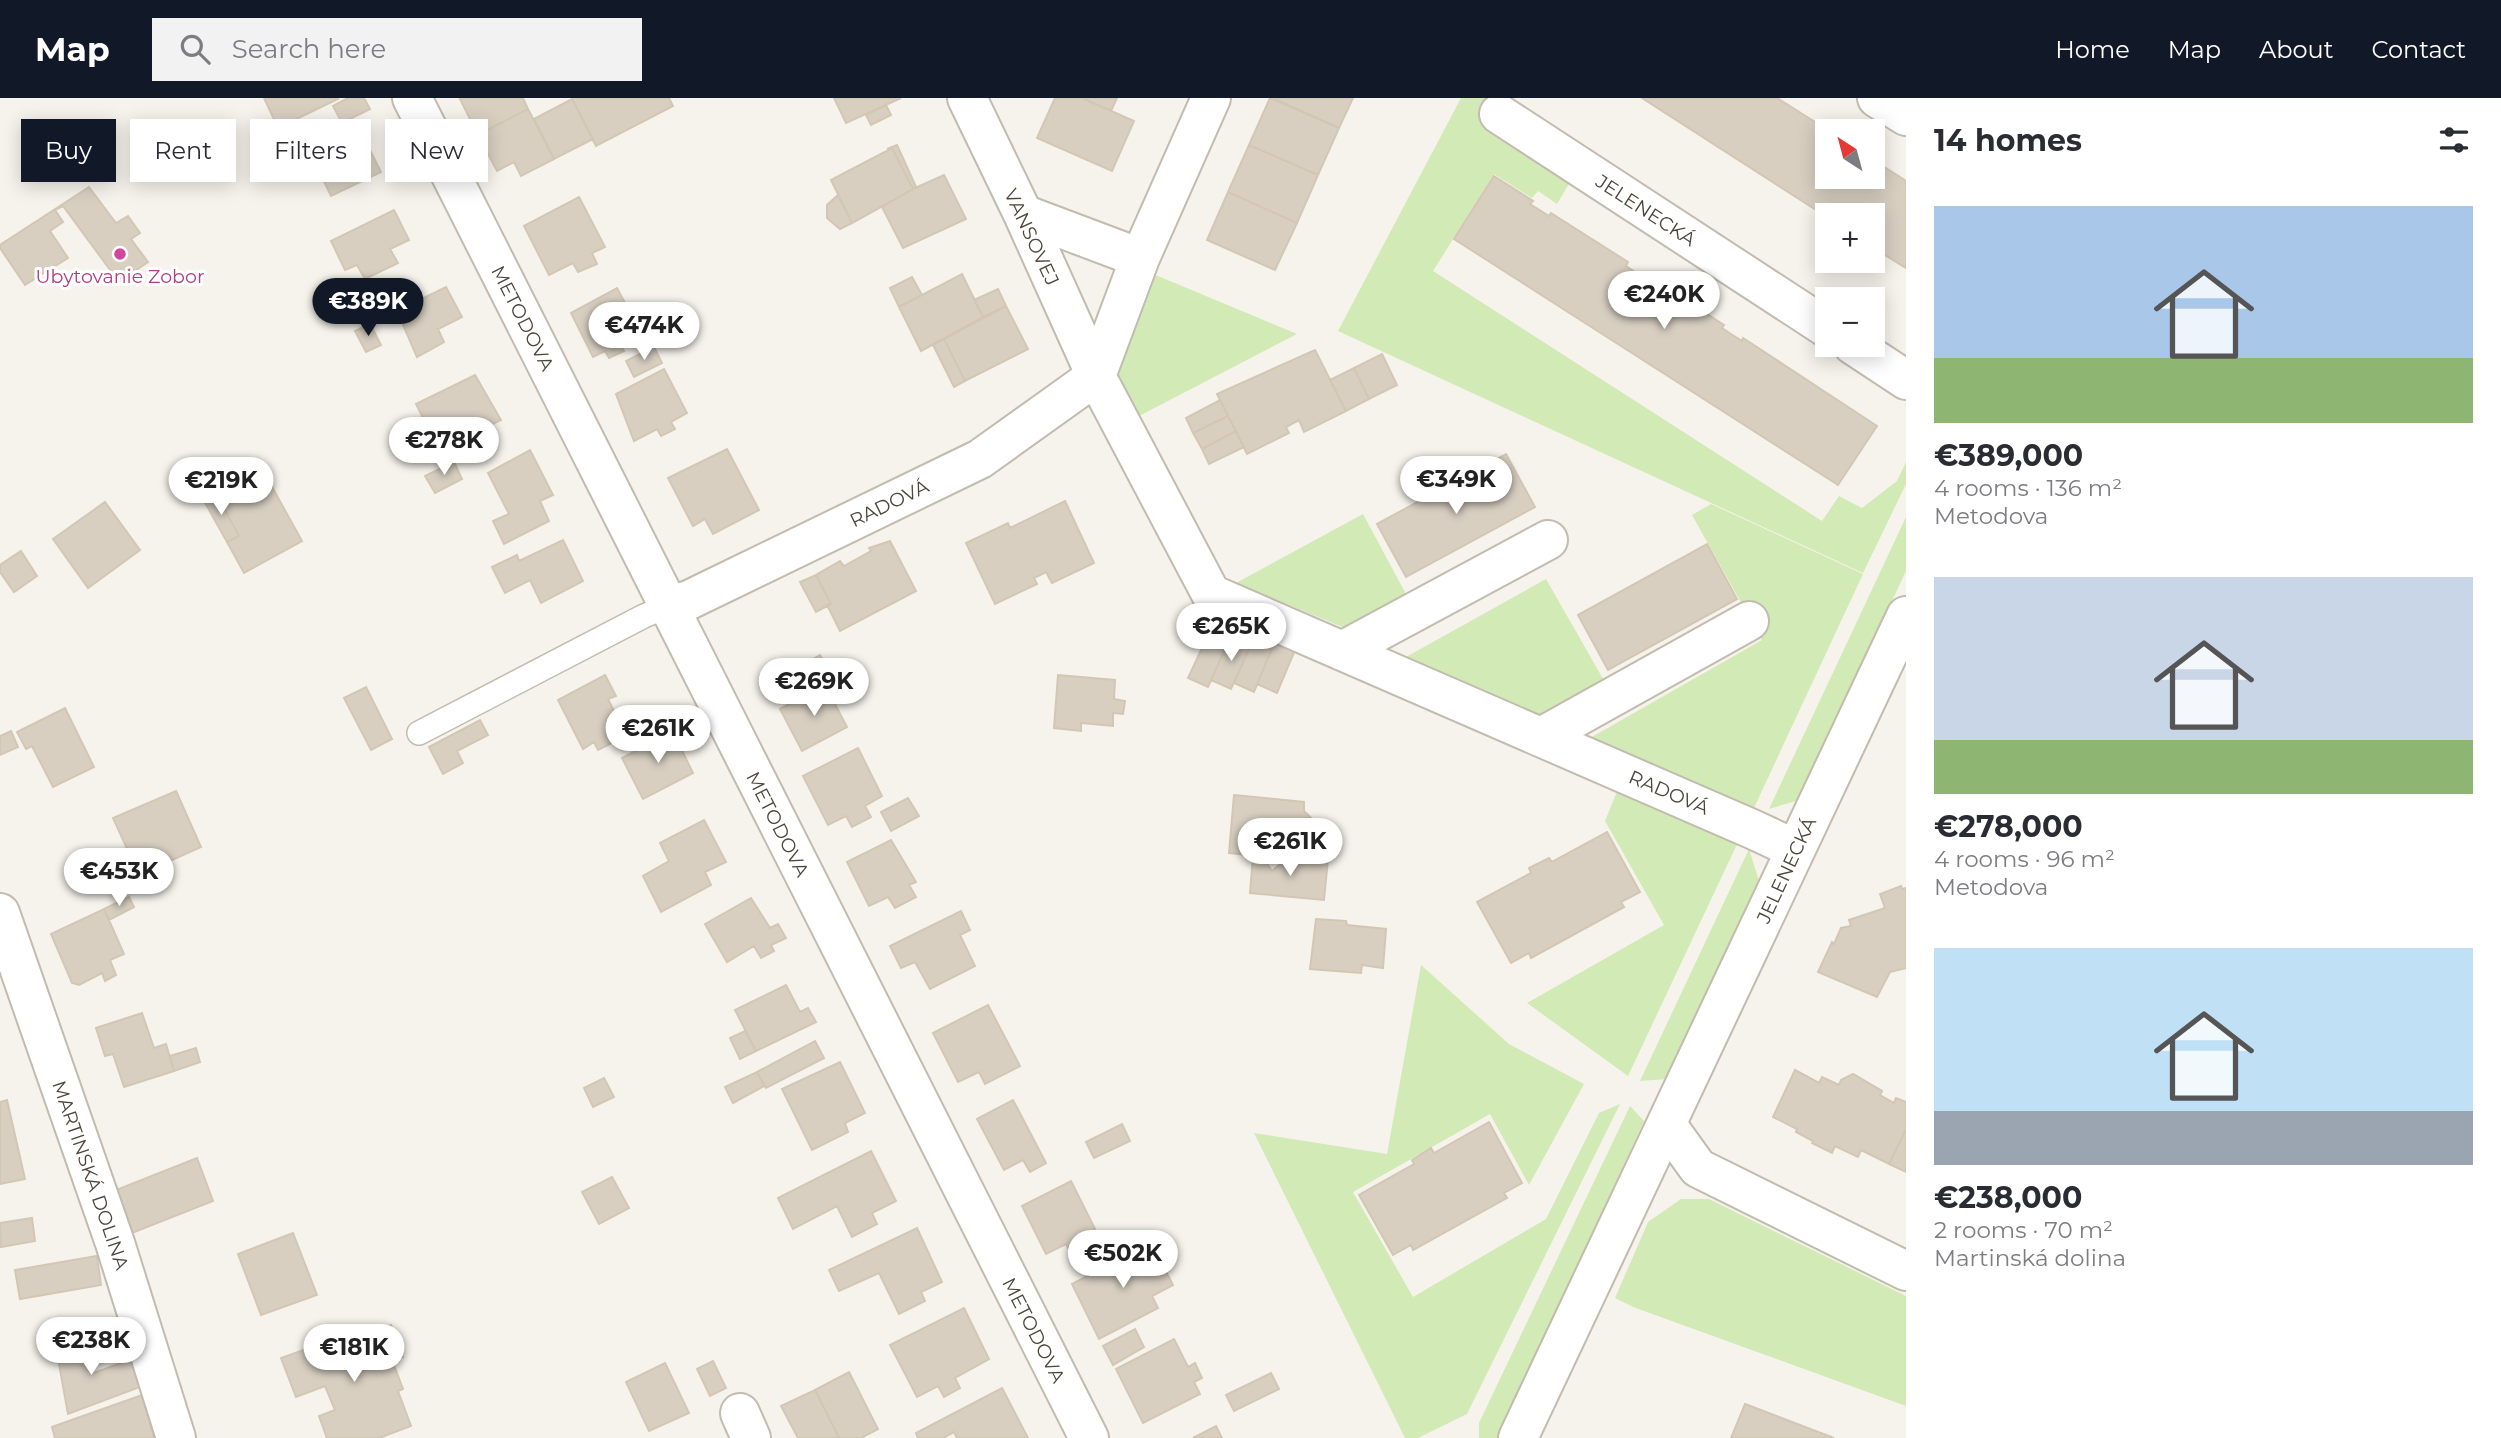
<!DOCTYPE html>
<meta charset="utf-8">
<style>
:root{--surface:#fff;--page:#f2f2f3;--text:#2b2b33;--muted:#7c7c81;--accent:#111827}
body{margin:0;font-family:Montserrat,sans-serif;background:var(--page);color:var(--text);height:100vh;display:flex;flex-direction:column;font-size:26px;white-space:nowrap}
*{box-sizing:border-box;margin:0}
p{font-size:23px;color:var(--muted)}
.icon{flex:none;width:38px;height:38px;fill:none;stroke:currentColor;stroke-width:2;stroke-linecap:round;stroke-linejoin:round}
.map{position:relative;flex:1;overflow:hidden}
.sheet{display:flex;flex-direction:column;background:var(--surface);width:595px}
.sheet>*{flex:none}
.hud{position:absolute;left:21px;top:21px;width:665px;height:63px;display:flex;gap:14px}
.needle{width:46px;rotate:324deg}
.buttons{position:absolute;left:1815px;top:21px;display:grid;gap:14px}
.buttons a{display:grid;place-items:center;width:70px;height:70px;border-radius:0px;background:var(--surface);box-shadow:0 4px 18px #0003;font-size:35px}
.price{position:absolute;translate:-50% -60px;padding:0 16px;border-radius:24px;background:#fff;color:#222;font-size:23px;line-height:46px;filter:drop-shadow(0 2px 4px #0008)}
.price::after{content:'';position:absolute;left:50%;top:42px;width:21px;height:16px;margin-left:-10px;background:inherit;clip-path:polygon(0 0,100% 0,50% 100%)}
.price.current{background:var(--accent);color:#fff}
ul{padding:0;list-style:none}
li{display:grid;align-content:center;gap:14px;height:371px;padding:0 28px}
li span{display:grid;place-items:center;height:217px;border-radius:0px;color:#555}
li>.icon{margin-inline-start:auto}
span .icon{width:126px;height:126px;fill:#fffc;stroke-width:1}
li b{font-size:30px}
h2{display:flex;justify-content:space-between;align-items:center;height:84px;padding:0 28px;font-size:30px}
.tag{padding:0 24px;border-radius:0px;background:var(--surface);box-shadow:0 4px 18px #0003;font-size:24px;line-height:63px}
.tag.current{background:var(--accent);color:#fff}
header{display:flex;align-items:center;gap:42px;box-sizing:border-box;height:98px;padding:0 35px;background:var(--accent);color:#fff}
header strong{font-size:33px}
nav{display:flex;gap:38px;margin-inline-start:auto;font-size:24px}
.search{width:490px;height:63px;background:var(--page);display:flex;align-items:center;gap:18px;box-sizing:border-box;padding:0 24px;border-radius:0px;color:var(--muted);font-size:26px}
main{display:flex;flex:1;min-height:0}
.map>svg:first-child{display:block}
</style>
<header>
<strong>Map</strong>
<div class="search"><svg class="icon" aria-label="search" viewBox="0 0 24 24"><circle cx="10" cy="10" r="6"/><path d="M15 15l6 6"/></svg>Search here</div>
<nav><a>Home</a><a>Map</a><a>About</a><a>Contact</a></nav>
</header>
<main>
<div class="map">
<svg width="1906" height="1340" viewBox="0 0 1906 1340">
<rect width="100%" height="100%" fill="#f6f3ec"/>
<path fill="#d2eab5" d="M 1461,0 L 1510,0 L 1489,32 L 1570,84 L 1557,106 L 1538,93 L 1532,100 L 1494,76 L 1433,173 L 1822,423 L 1839,398 L 1862,410 L 1897,383 L 1906,364 L 1906,386 L 1863,475 L 1338,233 Z
M 1146,173 L 1297,236 L 1139,318 L 1112,267 Z
M 1711,406 L 1863,476 L 1753,712 L 1590,640 L 1762,542 L 1692,417 Z
M 1363,416 L 1407,498 L 1347,531 L 1236,485 Z
M 1906,419 L 1906,473 L 1799,702 L 1769,711 Z
M 1546,481 L 1606,586 L 1546,619 L 1406,559 Z
M 1618,691 L 1739,742 L 1628,978 L 1527,905 L 1664,827 L 1605,723 Z
M 1749,751 L 1759,783 L 1667,981 L 1640,983 Z
M 1421,867 L 1509,946 L 1584,986 L 1529,1087 L 1490,1016 L 1353,1094 L 1413,1199 L 1546,1121 L 1599,1015 L 1620,1006 L 1467,1316 L 1418,1340 L 1405,1340 L 1254,1035 L 1387,1056 Z
M 1630,1008 L 1644,1023 L 1498,1340 L 1479,1340 L 1479,1325 Z
M 1681,1101 L 1709,1101 L 1906,1198 L 1906,1308 L 1633,1209 L 1615,1200 L 1648,1124 Z"/>
<path fill="#d8cfc1" stroke="#d3c7b4" stroke-width="2" d="M 264,0 L 337,0 L 338,1 L 278,30 Z
M 348,0 L 364,0 L 370,11 L 342,25 L 333,8 Z
M 462,0 L 523,0 L 528,11 L 478,37 L 460,1 Z
M 574,0 L 669,0 L 673,8 L 596,48 L 572,1 Z
M 834,0 L 901,0 L 846,25 Z
M 1055,0 L 1082,0 L 1134,23 L 1112,73 L 1037,40 Z
M 1082,0 L 1117,0 L 1111,13 Z
M 1270,0 L 1339,30 L 1318,77 L 1249,47 Z
M 1273,0 L 1353,0 L 1339,30 Z
M 1642,0 L 1777,0 L 1823,29 L 1821,33 L 1827,37 L 1827,79 L 1872,79 L 1872,61 L 1906,83 L 1906,170 L 1872,149 L 1872,117 L 1827,117 L 1827,119 Z
M 572,1 L 593,41 L 554,61 L 534,21 Z
M 886,7 L 891,17 L 871,27 L 866,17 Z
M 528,11 L 554,61 L 521,78 L 514,64 L 497,73 L 478,37 Z
M 356,24 L 381,74 L 331,98 L 307,48 Z
M 54,37 L 76,65 L 59,79 L 53,72 L 40,83 L 23,61 Z
M 897,47 L 916,89 L 913,91 L 892,50 L 887,51 Z
M 1249,47 L 1318,77 L 1297,125 L 1228,94 Z
M 892,50 L 913,91 L 852,125 L 831,82 Z
M 944,77 L 966,121 L 903,150 L 882,109 L 913,91 Z
M 1494,78 L 1533,103 L 1530,106 L 1549,118 L 1551,115 L 1628,164 L 1626,168 L 1645,181 L 1647,177 L 1724,227 L 1722,230 L 1731,236 L 1742,243 L 1743,240 L 1877,328 L 1838,387 L 1454,141 Z
M 89,89 L 116,125 L 128,118 L 140,135 L 131,141 L 148,164 L 119,184 L 63,108 L 55,112 L 63,124 L 50,133 L 68,160 L 25,187 L 0,150 L 0,147 Z
M 1228,94 L 1297,125 L 1275,172 L 1207,142 Z
M 838,97 L 852,125 L 840,131 L 827,120 L 827,107 Z
M 579,99 L 605,149 L 592,155 L 597,166 L 578,174 L 573,165 L 549,177 L 524,128 Z
M 394,112 L 409,142 L 390,151 L 398,165 L 365,181 L 357,167 L 345,172 L 331,143 Z
M 962,176 L 983,219 L 921,253 L 899,209 Z
M 912,179 L 922,197 L 899,209 L 890,190 Z
M 446,189 L 462,219 L 438,231 L 444,244 L 417,259 L 397,213 Z
M 617,190 L 641,235 L 620,246 L 624,253 L 609,260 L 605,253 L 593,259 L 571,215 Z
M 998,191 L 1006,208 L 983,219 L 974,202 Z
M 1006,208 L 1028,251 L 965,283 L 944,241 Z
M 370,226 L 381,247 L 366,254 L 355,233 Z
M 944,241 L 965,283 L 954,289 L 933,247 Z
M 654,249 L 662,265 L 634,279 L 626,263 Z
M 1315,252 L 1346,313 L 1304,334 L 1299,322 L 1286,329 L 1289,335 L 1247,356 L 1217,296 Z
M 1382,256 L 1397,287 L 1369,301 L 1354,270 Z
M 1354,270 L 1369,301 L 1346,313 L 1330,282 Z
M 664,271 L 687,315 L 671,324 L 675,331 L 661,338 L 657,331 L 634,343 L 616,296 Z
M 475,277 L 501,322 L 484,330 L 489,345 L 470,354 L 468,349 L 444,361 L 416,306 Z
M 1220,302 L 1228,318 L 1193,335 L 1186,320 Z
M 1228,318 L 1236,333 L 1202,351 L 1193,335 Z
M 1236,333 L 1244,349 L 1209,366 L 1202,351 Z
M 727,351 L 759,412 L 713,436 L 705,421 L 693,428 L 668,380 Z
M 530,352 L 553,397 L 540,403 L 549,423 L 504,446 L 493,423 L 509,416 L 488,375 Z
M 1506,356 L 1535,409 L 1406,479 L 1377,426 Z
M 454,364 L 462,381 L 435,395 L 425,378 Z
M 261,369 L 302,443 L 244,475 L 227,444 L 239,438 L 215,394 Z
M 215,394 L 239,438 L 227,444 L 203,401 Z
M 1065,403 L 1094,465 L 1052,485 L 1046,474 L 1034,480 L 1037,486 L 995,506 L 966,445 L 1008,425 L 1010,430 Z
M 105,404 L 140,452 L 88,490 L 53,441 Z
M 563,442 L 583,483 L 541,505 L 530,482 L 505,495 L 492,469 L 517,457 L 519,463 Z
M 890,443 L 916,493 L 840,533 L 827,507 L 831,506 L 816,477 L 840,463 L 844,468 L 871,453 L 869,450 Z
M 1707,446 L 1737,501 L 1608,572 L 1578,517 Z
M 21,453 L 37,478 L 14,494 L 0,474 L 0,467 Z
M 816,477 L 831,506 L 816,514 L 800,484 Z
M 1208,537 L 1227,546 L 1208,589 L 1188,580 Z
M 1230,540 L 1250,548 L 1231,591 L 1211,582 Z
M 1253,542 L 1272,550 L 1254,594 L 1234,585 Z
M 1275,544 L 1295,552 L 1277,595 L 1257,586 Z
M 820,557 L 829,574 L 797,591 L 788,575 Z
M 605,577 L 616,598 L 608,601 L 626,638 L 598,652 L 594,644 L 583,651 L 558,602 Z
M 1058,577 L 1115,582 L 1114,601 L 1125,603 L 1123,616 L 1113,615 L 1113,628 L 1081,625 L 1081,633 L 1054,630 Z
M 825,587 L 847,629 L 802,653 L 780,611 Z
M 366,589 L 392,641 L 371,652 L 344,600 Z
M 65,610 L 94,669 L 53,689 L 32,648 L 26,651 L 17,634 Z
M 480,622 L 488,637 L 457,653 L 463,665 L 443,676 L 429,649 Z
M 11,633 L 18,649 L 0,657 L 0,638 Z
M 673,634 L 693,675 L 643,701 L 622,660 Z
M 858,650 L 882,698 L 865,708 L 871,719 L 852,729 L 846,718 L 828,727 L 803,678 Z
M 176,693 L 201,749 L 139,777 L 113,720 Z
M 1234,697 L 1304,704 L 1304,713 L 1311,720 L 1311,729 L 1302,734 L 1299,762 L 1229,755 Z
M 908,700 L 919,718 L 891,733 L 881,714 Z
M 704,722 L 726,764 L 705,774 L 711,787 L 661,814 L 643,778 L 669,763 L 660,745 Z
M 1607,734 L 1640,794 L 1621,804 L 1624,809 L 1531,860 L 1529,855 L 1511,865 L 1477,804 L 1531,775 L 1529,770 L 1549,760 L 1552,764 Z
M 891,742 L 916,784 L 909,787 L 916,799 L 895,810 L 888,799 L 869,808 L 847,764 Z
M 1253,758 L 1262,758 L 1272,773 L 1286,761 L 1299,762 L 1299,759 L 1328,761 L 1324,802 L 1250,795 Z
M 1901,788 L 1902,791 L 1906,790 L 1906,870 L 1890,874 L 1877,899 L 1818,874 L 1832,844 L 1834,846 L 1841,830 L 1851,828 L 1849,822 L 1885,810 L 1880,796 Z
M 129,799 L 134,809 L 109,822 L 104,811 Z
M 751,800 L 770,830 L 778,826 L 786,840 L 771,847 L 774,853 L 761,860 L 754,848 L 727,864 L 705,826 Z
M 104,811 L 124,856 L 110,862 L 116,877 L 105,883 L 102,875 L 79,887 L 72,885 L 51,836 Z
M 961,813 L 970,832 L 960,837 L 975,868 L 930,891 L 915,864 L 901,870 L 890,848 Z
M 1316,821 L 1346,823 L 1347,827 L 1386,831 L 1383,870 L 1362,867 L 1361,875 L 1310,871 Z
M 786,887 L 800,914 L 808,910 L 816,924 L 756,953 L 735,912 Z
M 988,907 L 1020,968 L 985,986 L 979,974 L 958,984 L 933,935 Z
M 142,915 L 154,950 L 166,946 L 174,973 L 124,989 L 113,956 L 105,958 L 96,930 Z
M 745,933 L 756,953 L 740,961 L 730,940 Z
M 815,943 L 824,960 L 766,990 L 757,974 Z
M 196,950 L 200,964 L 174,973 L 170,958 Z
M 840,964 L 865,1015 L 845,1025 L 848,1034 L 812,1052 L 782,991 Z
M 1795,972 L 1819,985 L 1822,979 L 1839,987 L 1841,982 L 1853,976 L 1882,993 L 1880,997 L 1894,1005 L 1896,1000 L 1906,1004 L 1906,1031 L 1889,1066 L 1861,1052 L 1858,1059 L 1835,1048 L 1832,1055 L 1812,1045 L 1813,1043 L 1796,1034 L 1797,1031 L 1773,1019 Z
M 757,974 L 764,988 L 733,1005 L 725,989 Z
M 604,980 L 614,999 L 593,1009 L 584,990 Z
M 7,1002 L 25,1081 L 0,1086 L 0,1004 Z
M 1013,1002 L 1046,1065 L 1030,1074 L 1023,1062 L 1004,1072 L 977,1021 Z
M 1489,1024 L 1522,1085 L 1504,1095 L 1507,1100 L 1413,1152 L 1411,1147 L 1393,1157 L 1359,1097 L 1414,1066 L 1412,1062 L 1431,1050 L 1434,1055 Z
M 1122,1026 L 1130,1043 L 1094,1060 L 1086,1044 Z
M 1906,1031 L 1906,1074 L 1889,1066 Z
M 871,1053 L 896,1103 L 872,1115 L 877,1126 L 852,1139 L 837,1108 L 793,1131 L 778,1100 Z
M 197,1060 L 213,1103 L 132,1135 L 116,1092 Z
M 612,1079 L 629,1110 L 599,1126 L 582,1094 Z
M 1071,1083 L 1095,1131 L 1092,1133 L 1097,1143 L 1072,1157 L 1066,1146 L 1046,1156 L 1022,1108 Z
M 32,1120 L 35,1143 L 1,1149 L 0,1125 Z
M 917,1130 L 942,1184 L 921,1194 L 925,1203 L 899,1216 L 879,1175 L 839,1193 L 829,1172 Z
M 293,1135 L 317,1197 L 261,1217 L 238,1156 Z
M 1151,1145 L 1173,1187 L 1152,1198 L 1158,1210 L 1099,1241 L 1072,1186 Z
M 97,1158 L 101,1187 L 20,1201 L 15,1172 Z
M 964,1210 L 989,1261 L 955,1280 L 960,1290 L 944,1299 L 938,1288 L 917,1299 L 890,1247 Z
M 391,1227 L 403,1259 L 392,1262 L 403,1291 L 398,1293 L 411,1328 L 379,1340 L 327,1340 L 319,1318 L 335,1312 L 325,1288 L 296,1299 L 281,1260 L 334,1241 L 336,1247 Z
M 1135,1231 L 1144,1249 L 1113,1267 L 1103,1248 Z
M 83,1238 L 91,1276 L 132,1261 L 140,1289 L 68,1316 L 55,1244 Z
M 1174,1241 L 1188,1269 L 1195,1265 L 1202,1280 L 1194,1284 L 1200,1296 L 1143,1325 L 1116,1271 Z
M 713,1263 L 726,1290 L 710,1298 L 697,1271 Z
M 665,1265 L 689,1315 L 649,1333 L 626,1284 Z
M 849,1274 L 878,1331 L 861,1340 L 839,1340 L 815,1292 Z
M 1271,1275 L 1279,1291 L 1234,1313 L 1226,1297 Z
M 1002,1290 L 1028,1340 L 957,1340 L 954,1334 L 943,1340 L 918,1340 L 916,1335 Z
M 815,1292 L 839,1340 L 798,1340 L 781,1308 Z
M 142,1297 L 154,1340 L 55,1340 L 52,1329 Z
M 1745,1306 L 1834,1340 L 1731,1340 Z
M 1216,1328 L 1222,1340 L 1193,1340 Z"/>
<g fill="none" stroke-linecap="round" stroke-linejoin="round">
<defs>
<path id="service" d="M 419,635 L 644,518 L 668,508"/>
<path id="minor" d="M 1211,0 L 1140,160 L 1096,278 L 1211,496 L 1752,731 L 1795,751
M 1877,0 L 1906,18
M 1499,16 L 1827,230
M 1023,116 L 1140,160
M 1853,247 L 1906,282
M 668,508 L 689,502 L 980,361 L 1096,278 L 1023,116 L 967,0
M 1342,553 L 1548,442
M 1541,639 L 1749,523
M 0,815 L 115,1145 L 176,1340
M 1667,1027 L 1698,1070 L 1906,1173
M 740,1315 L 751,1340"/>
<path id="tertiary" d="M 412,0 L 1089,1340
M 1518,1340 L 1906,518"/>
</defs>
<use href="#service" stroke="#c2bbae" stroke-width="26"/>
<use href="#minor" stroke="#c2bbae" stroke-width="42"/>
<use href="#tertiary" stroke="#c2bbae" stroke-width="42"/>
<use href="#service" stroke="#fff" stroke-width="23"/>
<use href="#minor" stroke="#fff" stroke-width="38"/>
<use href="#tertiary" stroke="#fff" stroke-width="38"/>
</g>
<circle fill="#d1479c" stroke="#fff" stroke-width="2.5" cx="120" cy="156" r="7"/>
<g text-anchor="middle" stroke-width="6" stroke-linejoin="round" paint-order="stroke">
<g font-size="19" fill="#4b4439" stroke="#fff">
<text transform="translate(1646 112) rotate(33)" y="7">JELENECKÁ</text>
<text transform="translate(1032 139) rotate(65)" y="7">VANSOVEJ</text>
<text transform="translate(523 220) rotate(63)" y="7">METODOVA</text>
<text transform="translate(889 405) rotate(-26)" y="7">RADOVÁ</text>
<text transform="translate(1669 694) rotate(23)" y="7">RADOVÁ</text>
<text transform="translate(778 726) rotate(63)" y="7">METODOVA</text>
<text transform="translate(1786 772) rotate(-65)" y="7">JELENECKÁ</text>
<text transform="translate(91 1077) rotate(71)" y="7">MARTINSKÁ DOLINA</text>
<text transform="translate(1034 1232) rotate(63)" y="7">METODOVA</text>
</g>
<g font-size="19" fill="#b23c85" stroke="#fff">
<text x="120" y="185">Ubytovanie Zobor</text>
</g>
</g>
</svg>
<div class="buttons">
<a><svg class="needle" viewBox="-14 -14 28 28"><path d="M0-13l5 13h-10z" fill="#e53935"/><path d="M0 13l5-13h-10z" fill="#7c7c81"/></svg></a>
<a>+</a>
<a>−</a>
</div>
<b class="price" style="left:1664px;top:233px">€240K</b>
<b class="price current" style="left:368px;top:240px">€389K</b>
<b class="price" style="left:644px;top:264px">€474K</b>
<b class="price" style="left:444px;top:379px">€278K</b>
<b class="price" style="left:1456px;top:418px">€349K</b>
<b class="price" style="left:221px;top:419px">€219K</b>
<b class="price" style="left:1231px;top:565px">€265K</b>
<b class="price" style="left:814px;top:620px">€269K</b>
<b class="price" style="left:658px;top:667px">€261K</b>
<b class="price" style="left:1290px;top:780px">€261K</b>
<b class="price" style="left:119px;top:810px">€453K</b>
<b class="price" style="left:1123px;top:1192px">€502K</b>
<b class="price" style="left:91px;top:1279px">€238K</b>
<b class="price" style="left:354px;top:1286px">€181K</b>
<div class="hud">
<a class="tag current">Buy</a>
<a class="tag">Rent</a>
<a class="tag">Filters</a>
<a class="tag">New</a>
</div>
</div>
<section class="sheet">
<h2>14 homes<svg class="icon" aria-label="filters" viewBox="0 0 24 24"><path d="M4 7h16M4 17h16"/><circle cx="9" cy="7" r="2"/><circle cx="15" cy="17" r="2"/></svg></h2>
<ul>
<li><span style="background:linear-gradient(#a9c7e8 70%,#8fb573 0)"><svg class="icon" aria-label="home" viewBox="0 0 24 24"><path d="M3 11l9-7 9 7M6 9v11h12V9"/></svg></span><div><b>€389,000</b><p>4 rooms · 136 m²</p><p>Metodova</p></div></li>
<li><span style="background:linear-gradient(#c9d6e8 75%,#8fb573 0)"><svg class="icon" aria-label="home" viewBox="0 0 24 24"><path d="M3 11l9-7 9 7M6 9v11h12V9"/></svg></span><div><b>€278,000</b><p>4 rooms · 96 m²</p><p>Metodova</p></div></li>
<li><span style="background:linear-gradient(#bfe0f5 75%,#9aa5b1 0)"><svg class="icon" aria-label="home" viewBox="0 0 24 24"><path d="M3 11l9-7 9 7M6 9v11h12V9"/></svg></span><div><b>€238,000</b><p>2 rooms · 70 m²</p><p>Martinská dolina</p></div></li>
</ul>
</section>
</main>
